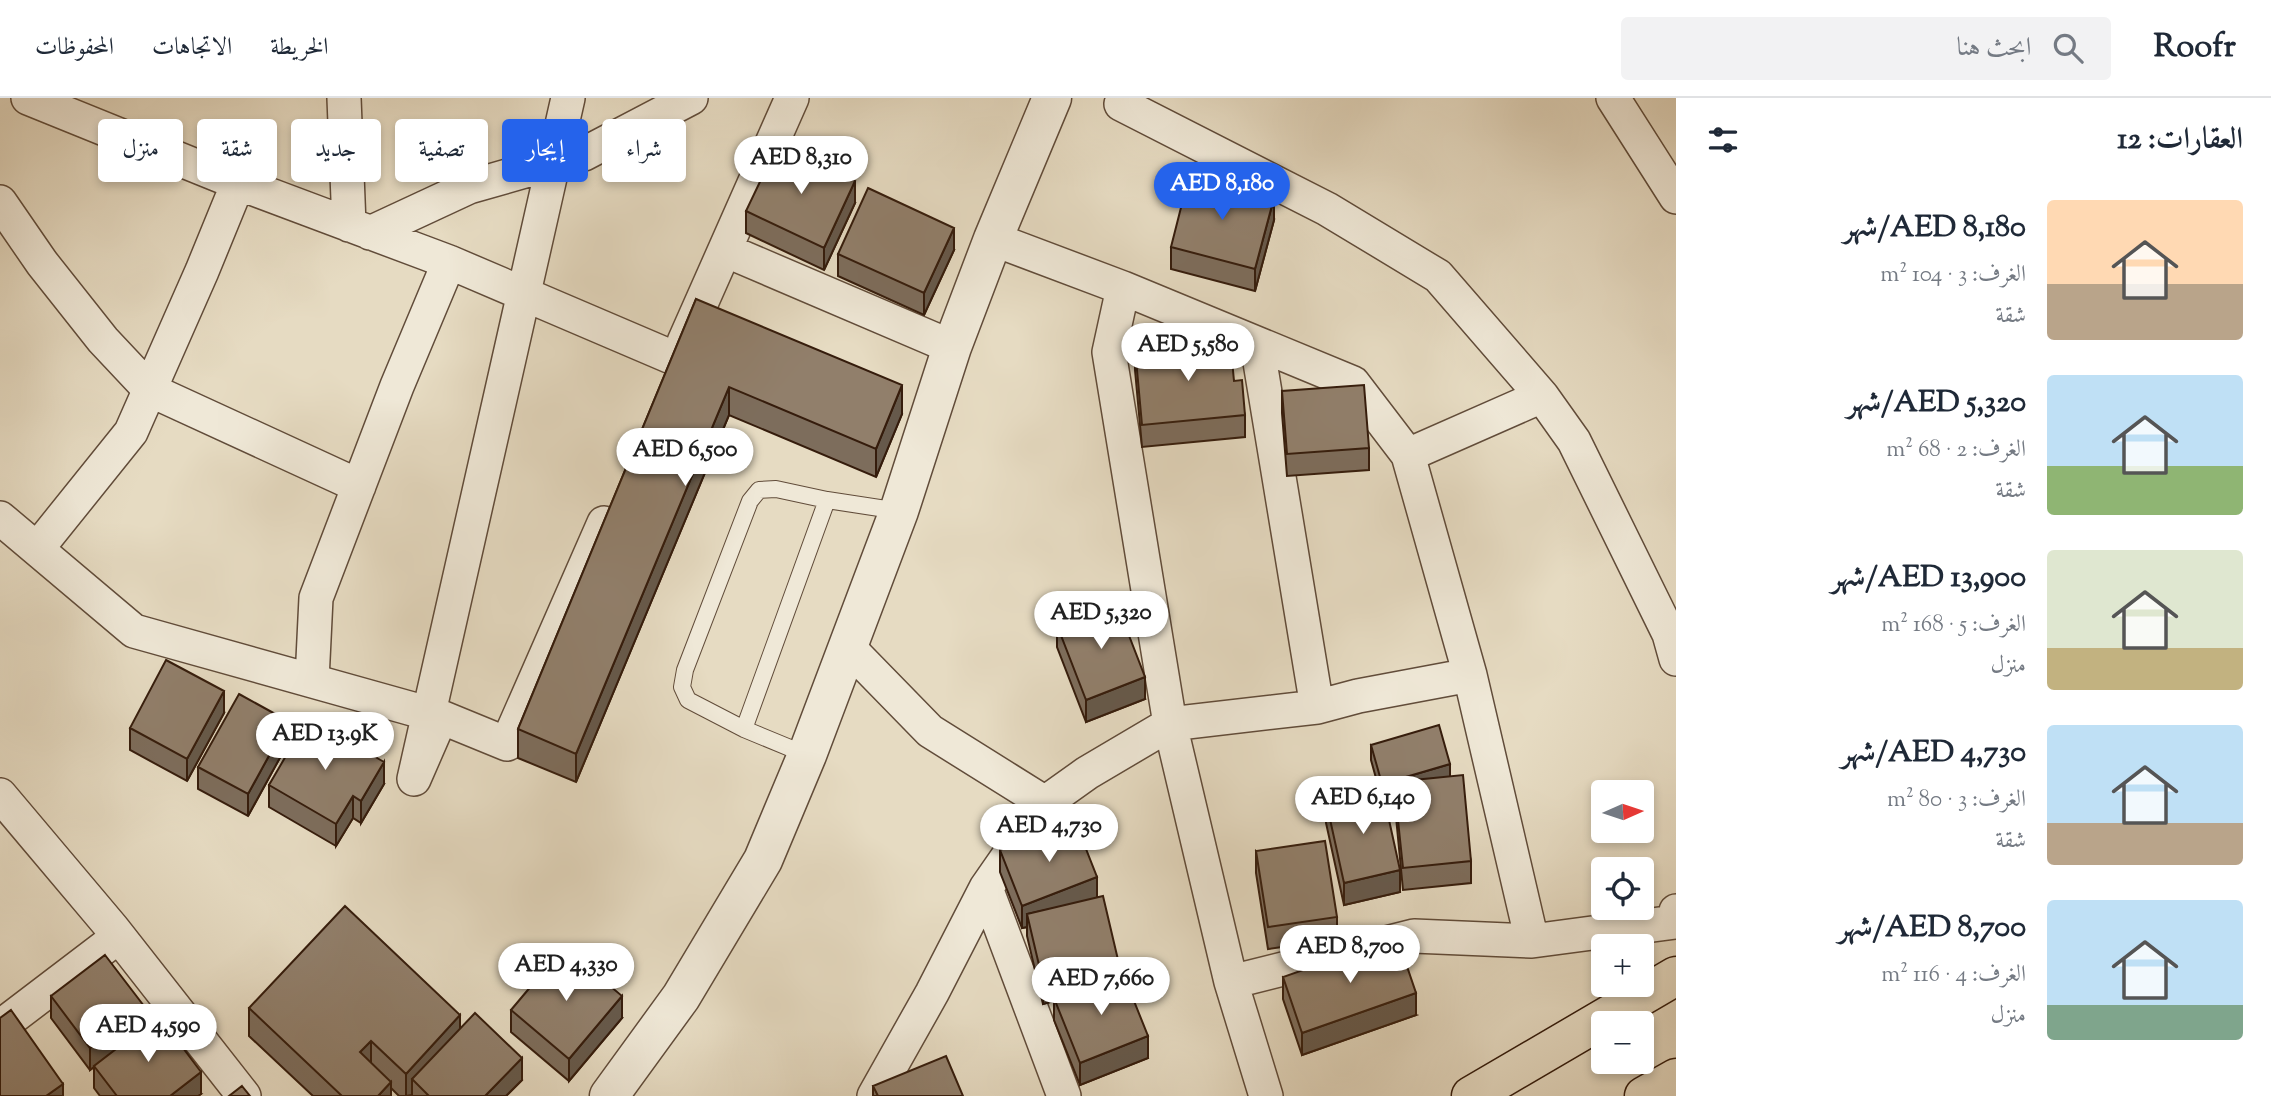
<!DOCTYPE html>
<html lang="ar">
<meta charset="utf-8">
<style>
:root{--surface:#fff;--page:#f2f2f3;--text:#1f2937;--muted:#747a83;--line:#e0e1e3;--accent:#2563eb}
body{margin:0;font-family:"Sorts Mill Goudy",Amiri,serif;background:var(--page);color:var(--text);direction:rtl;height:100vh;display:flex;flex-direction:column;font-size:26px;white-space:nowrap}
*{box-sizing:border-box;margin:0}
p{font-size:23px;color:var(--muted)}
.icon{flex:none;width:38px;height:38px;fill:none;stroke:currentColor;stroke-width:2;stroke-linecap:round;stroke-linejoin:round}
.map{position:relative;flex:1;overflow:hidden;direction:ltr}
.sheet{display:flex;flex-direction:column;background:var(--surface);width:595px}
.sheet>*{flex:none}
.hud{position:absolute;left:21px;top:21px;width:665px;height:63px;direction:rtl;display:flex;gap:14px}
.needle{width:46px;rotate:87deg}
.controls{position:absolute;left:1591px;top:682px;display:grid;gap:14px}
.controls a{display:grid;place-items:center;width:63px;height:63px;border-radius:7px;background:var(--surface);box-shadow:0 4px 10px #0003;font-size:35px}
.price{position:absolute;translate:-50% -60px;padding:0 16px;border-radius:24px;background:#fff;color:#222;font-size:23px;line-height:46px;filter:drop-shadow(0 2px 4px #0008)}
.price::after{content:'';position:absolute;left:50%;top:42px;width:21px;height:16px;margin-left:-10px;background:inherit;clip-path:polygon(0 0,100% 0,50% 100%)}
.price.on{background:var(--accent);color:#fff}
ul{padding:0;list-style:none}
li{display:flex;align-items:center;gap:21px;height:175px;padding:0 28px}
li span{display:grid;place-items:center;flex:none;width:196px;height:140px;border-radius:7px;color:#555}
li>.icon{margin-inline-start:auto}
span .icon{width:84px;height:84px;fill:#fffc;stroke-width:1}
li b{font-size:30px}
h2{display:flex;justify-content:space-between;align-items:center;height:84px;padding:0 28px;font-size:30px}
.tag{padding:0 24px;border-radius:7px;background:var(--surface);box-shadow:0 4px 10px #0003;font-size:24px;line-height:63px}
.tag.on{background:var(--accent);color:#fff}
header{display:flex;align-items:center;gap:42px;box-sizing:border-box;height:98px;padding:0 35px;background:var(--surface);border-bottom:2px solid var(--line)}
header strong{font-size:33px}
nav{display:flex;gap:38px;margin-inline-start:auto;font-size:24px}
.search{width:490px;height:63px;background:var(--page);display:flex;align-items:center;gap:18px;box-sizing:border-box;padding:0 24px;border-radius:7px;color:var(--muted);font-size:26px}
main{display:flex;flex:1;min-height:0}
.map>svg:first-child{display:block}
</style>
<header>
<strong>Roofr</strong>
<div class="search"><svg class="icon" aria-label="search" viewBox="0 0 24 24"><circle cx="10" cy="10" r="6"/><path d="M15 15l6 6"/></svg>ابحث هنا</div>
<nav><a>الخريطة</a><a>الاتجاهات</a><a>المحفوظات</a></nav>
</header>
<main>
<section class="sheet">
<h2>العقارات: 12<svg class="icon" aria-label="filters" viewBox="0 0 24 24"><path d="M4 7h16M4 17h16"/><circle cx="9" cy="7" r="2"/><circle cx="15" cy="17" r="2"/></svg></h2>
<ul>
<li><span style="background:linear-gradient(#ffd9b3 60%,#b9a48a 0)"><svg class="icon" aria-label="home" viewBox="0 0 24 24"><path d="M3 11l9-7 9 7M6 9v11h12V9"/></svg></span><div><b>AED 8,180/شهر</b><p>الغرف: 3 · 104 m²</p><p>شقة</p></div></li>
<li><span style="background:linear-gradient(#bfe0f5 65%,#8fb573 0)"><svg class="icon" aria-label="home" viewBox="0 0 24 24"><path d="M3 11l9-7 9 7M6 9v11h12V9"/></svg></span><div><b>AED 5,320/شهر</b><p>الغرف: 2 · 68 m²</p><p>شقة</p></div></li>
<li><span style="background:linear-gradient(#dfe7d0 70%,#c2b280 0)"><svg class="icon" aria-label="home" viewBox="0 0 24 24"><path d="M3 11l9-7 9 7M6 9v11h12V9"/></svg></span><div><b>AED 13,900/شهر</b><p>الغرف: 5 · 168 m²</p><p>منزل</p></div></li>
<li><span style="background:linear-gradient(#bfe0f5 70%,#b9a48a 0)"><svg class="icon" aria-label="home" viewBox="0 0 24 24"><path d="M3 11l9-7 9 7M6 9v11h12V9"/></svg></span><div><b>AED 4,730/شهر</b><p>الغرف: 3 · 80 m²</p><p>شقة</p></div></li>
<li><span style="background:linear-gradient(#bfe0f5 75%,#7fa58c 0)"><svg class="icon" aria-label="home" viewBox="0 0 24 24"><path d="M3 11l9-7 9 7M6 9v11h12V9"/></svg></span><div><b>AED 8,700/شهر</b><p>الغرف: 4 · 116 m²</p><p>منزل</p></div></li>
</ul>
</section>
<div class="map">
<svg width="1676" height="998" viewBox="0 0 1676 998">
<rect width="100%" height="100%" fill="#e6dbc2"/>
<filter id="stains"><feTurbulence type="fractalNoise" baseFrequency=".00286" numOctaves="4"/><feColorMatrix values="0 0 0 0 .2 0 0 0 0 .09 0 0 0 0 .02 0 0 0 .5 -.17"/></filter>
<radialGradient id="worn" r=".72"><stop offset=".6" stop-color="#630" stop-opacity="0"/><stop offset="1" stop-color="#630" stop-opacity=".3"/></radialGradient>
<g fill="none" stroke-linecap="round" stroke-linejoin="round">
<defs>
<path id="service" d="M 744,631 L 827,402
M 807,657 L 744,631 L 688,602 L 682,589 L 685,572 L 750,403 L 759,392 L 776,391 L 827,402 L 899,413"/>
<path id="minor" d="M 28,0 L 238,85 L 449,164 L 676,261
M 344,0 L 349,127
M 1613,0 L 1676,99
M 1121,6 L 1327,111 L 1438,178 L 1542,298 L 1574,343 L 1669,536 L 1676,561
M 0,104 L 42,165 L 103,242 L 150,292 L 359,388
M 370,135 L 469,89 L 584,56 L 691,0
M 993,141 L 1123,190 L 1353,285 L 1408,357 L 1470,577 L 1532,843
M 725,152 L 952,249
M 1123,190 L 1109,254 L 1170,626 L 1231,884 L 1266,998
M 684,244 L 792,0
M 1257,246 L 1317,609
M 1408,357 L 1542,298
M 0,420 L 134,533 L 441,619 L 507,646 L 604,425
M 37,451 L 131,334 L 202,173 L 238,85
M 848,549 L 930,633 L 1045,705
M 312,582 L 316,500 L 397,288 L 449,164
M 441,619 L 414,681 L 568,0
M 0,697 L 113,831 L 244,998
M 986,790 L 1064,998
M 1231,884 L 1414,838 L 1532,843 L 1674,824 L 1676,813
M 0,929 L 118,839
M 874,998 L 932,895 L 986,790 L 1045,705 L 1087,675 L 1170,626 L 1317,609 L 1358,598 L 1470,577"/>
<path id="tertiary" d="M 609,998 L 681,899 L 763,762 L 807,657 L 899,413 L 952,249 L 993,141 L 1052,0"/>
<path id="primary" d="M 1471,998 L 1676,878
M 1644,998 L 1676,980"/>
</defs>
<use href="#service" stroke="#614c3a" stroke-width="18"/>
<use href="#minor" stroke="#614c3a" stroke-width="36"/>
<use href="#tertiary" stroke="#614c3a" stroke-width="41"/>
<use href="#primary" stroke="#351c0c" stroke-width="41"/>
<use href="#service" stroke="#efe8d7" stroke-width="16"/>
<use href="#minor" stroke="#efe8d7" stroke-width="33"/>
<use href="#tertiary" stroke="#efe8d7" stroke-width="38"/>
<use href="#primary" stroke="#e6dbc2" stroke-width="38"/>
</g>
<path fill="#7d6d5c" stroke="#351c0c" stroke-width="2" d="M 855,105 L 824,172 L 746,135 L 746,113 Z
M 1274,122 L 1255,193 L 1171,171 L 1171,149 Z
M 954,152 L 924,217 L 838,178 L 838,156 Z
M 696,201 L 902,316 L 876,379 L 729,317 L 576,684 L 518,660 L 518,631 Z
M 1135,250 L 1234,283 L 1245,317 L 1245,339 L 1142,349 L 1135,272 Z
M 1282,293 L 1369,350 L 1369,372 L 1287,378 L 1282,315 Z
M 1057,527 L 1145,601 L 1086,624 L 1057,549 Z
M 224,615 L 187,683 L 130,652 L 130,630 Z
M 288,645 L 248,718 L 198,691 L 198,669 Z
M 1371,647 L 1450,678 L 1471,763 L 1471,785 L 1403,792 L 1394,698 L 1384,701 L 1400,794 L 1344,807 L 1326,725 L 1326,703 L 1379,691 L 1371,662 Z
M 384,686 L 361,725 L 353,720 L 336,748 L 269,709 L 269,687 Z
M 1000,752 L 1097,799 L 1119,874 L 1148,960 L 1080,987 L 1054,922 L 1054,903 L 1043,906 L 1027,838 L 1027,829 L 1022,830 L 1000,774 Z
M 1256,753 L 1337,819 L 1337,841 L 1268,851 L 1256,775 Z
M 1283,879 L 1416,917 L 1302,957 L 1283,901 Z
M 51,898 L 144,930 L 90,972 L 51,920 Z
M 249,910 L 460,930 L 522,982 L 506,998 L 399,998 L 391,990 L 391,998 L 313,998 L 249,938 Z
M 511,912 L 622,920 L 569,983 L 511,934 Z
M 94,968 L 201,996 L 198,998 L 100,998 L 94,990 Z
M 873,988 L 963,998 L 873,998 Z"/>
<path fill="#66594b" stroke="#351c0c" stroke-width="2" d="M 855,83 L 855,105 L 824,172 L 824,150 Z
M 1274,100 L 1274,122 L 1255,193 L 1255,171 Z
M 954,130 L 954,152 L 924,217 L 924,195 Z
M 902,287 L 902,316 L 876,379 L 876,351 Z
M 729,289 L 729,317 L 576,684 L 576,656 Z
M 1145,579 L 1145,601 L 1086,624 L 1086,602 Z
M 224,593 L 224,615 L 187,683 L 187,661 Z
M 288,623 L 288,645 L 248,718 L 248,696 Z
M 384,664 L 384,686 L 361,725 L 361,703 Z
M 1450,666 L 1450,681 L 1394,684 L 1394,698 L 1382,701 L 1382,686 Z
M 353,698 L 353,720 L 336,748 L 336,726 Z
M 1400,772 L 1400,794 L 1344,807 L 1344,785 Z
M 1097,779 L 1097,801 L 1027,816 L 1027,829 L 1022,830 L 1022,808 Z
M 1119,866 L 1119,888 L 1054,900 L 1054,903 L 1043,906 L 1043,884 Z
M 1416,895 L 1416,917 L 1302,957 L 1302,935 Z
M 622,898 L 622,920 L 569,983 L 569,961 Z
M 144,908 L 144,930 L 90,972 L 90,950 Z
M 460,917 L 460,945 L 412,981 L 412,997 L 406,998 L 406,976 Z
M 1148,938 L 1148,960 L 1080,987 L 1080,965 Z
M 371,943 L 371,971 L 360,954 Z
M 522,960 L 522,982 L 506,998 L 485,998 Z
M 201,974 L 201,996 L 198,998 L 170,998 Z
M 391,984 L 391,998 L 378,998 Z
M 63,986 L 63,998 L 46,998 Z"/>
<path fill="#917f6b" stroke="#351c0c" stroke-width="2" d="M 778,46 L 855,83 L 824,150 L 746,113 Z
M 1189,78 L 1274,100 L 1255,171 L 1171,149 Z
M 868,90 L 954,130 L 924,195 L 838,156 Z
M 696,201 L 902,287 L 876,351 L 729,289 L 576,656 L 518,631 Z
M 1230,241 L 1234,283 L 1242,282 L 1245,317 L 1142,327 L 1135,250 Z
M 1364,287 L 1369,350 L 1287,356 L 1282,293 Z
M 1116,504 L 1145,579 L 1086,602 L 1057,527 Z
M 166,562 L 224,593 L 187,661 L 130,630 Z
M 239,596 L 288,623 L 248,696 L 198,669 Z
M 308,620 L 384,664 L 361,703 L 353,698 L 336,726 L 269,687 Z
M 1439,627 L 1450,666 L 1382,686 L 1371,647 Z
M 1463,677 L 1471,763 L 1403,770 L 1394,684 Z
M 1382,690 L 1400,772 L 1344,785 L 1326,703 Z
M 1075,723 L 1097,779 L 1022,808 L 1000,752 Z
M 1325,743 L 1337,819 L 1268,829 L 1256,753 Z
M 1103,798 L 1119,866 L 1043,884 L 1027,816 Z
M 345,808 L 460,917 L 406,976 L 371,943 L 360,954 L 391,984 L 378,998 L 342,998 L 249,910 Z
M 1397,839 L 1416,895 L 1302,935 L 1283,879 Z
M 564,849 L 622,898 L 569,961 L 511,912 Z
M 105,857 L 144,908 L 90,950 L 51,898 Z
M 1122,873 L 1148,938 L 1080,965 L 1054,900 Z
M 11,912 L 63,986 L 46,998 L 0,998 L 0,920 Z
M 475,915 L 522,960 L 485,998 L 429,998 L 412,981 Z
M 159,918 L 201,974 L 170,998 L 117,998 L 94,968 Z
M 946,958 L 963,998 L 878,998 L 873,988 Z
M 242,988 L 250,998 L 229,998 Z"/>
<rect width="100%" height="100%" filter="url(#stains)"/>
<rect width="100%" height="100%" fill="url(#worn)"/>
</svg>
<div class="controls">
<a><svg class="needle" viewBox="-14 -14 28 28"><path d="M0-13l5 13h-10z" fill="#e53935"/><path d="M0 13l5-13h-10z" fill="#747a83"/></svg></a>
<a><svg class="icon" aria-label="locate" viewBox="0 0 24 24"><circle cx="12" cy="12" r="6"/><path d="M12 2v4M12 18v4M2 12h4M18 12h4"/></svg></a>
<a>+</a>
<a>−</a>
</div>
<b class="price" style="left:801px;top:98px">AED 8,310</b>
<b class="price on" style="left:1222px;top:124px">AED 8,180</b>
<b class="price" style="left:1188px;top:285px">AED 5,580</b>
<b class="price" style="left:685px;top:390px">AED 6,500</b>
<b class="price" style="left:1101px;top:553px">AED 5,320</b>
<b class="price" style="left:325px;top:674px">AED 13.9K</b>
<b class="price" style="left:1363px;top:738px">AED 6,140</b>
<b class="price" style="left:1049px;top:766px">AED 4,730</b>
<b class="price" style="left:1350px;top:887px">AED 8,700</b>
<b class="price" style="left:566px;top:905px">AED 4,330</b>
<b class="price" style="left:1101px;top:919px">AED 7,660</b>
<b class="price" style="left:148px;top:966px">AED 4,590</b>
<div class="hud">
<a class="tag">شراء</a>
<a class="tag on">إيجار</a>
<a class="tag">تصفية</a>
<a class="tag">جديد</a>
<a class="tag">شقة</a>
<a class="tag">منزل</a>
</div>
</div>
</main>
